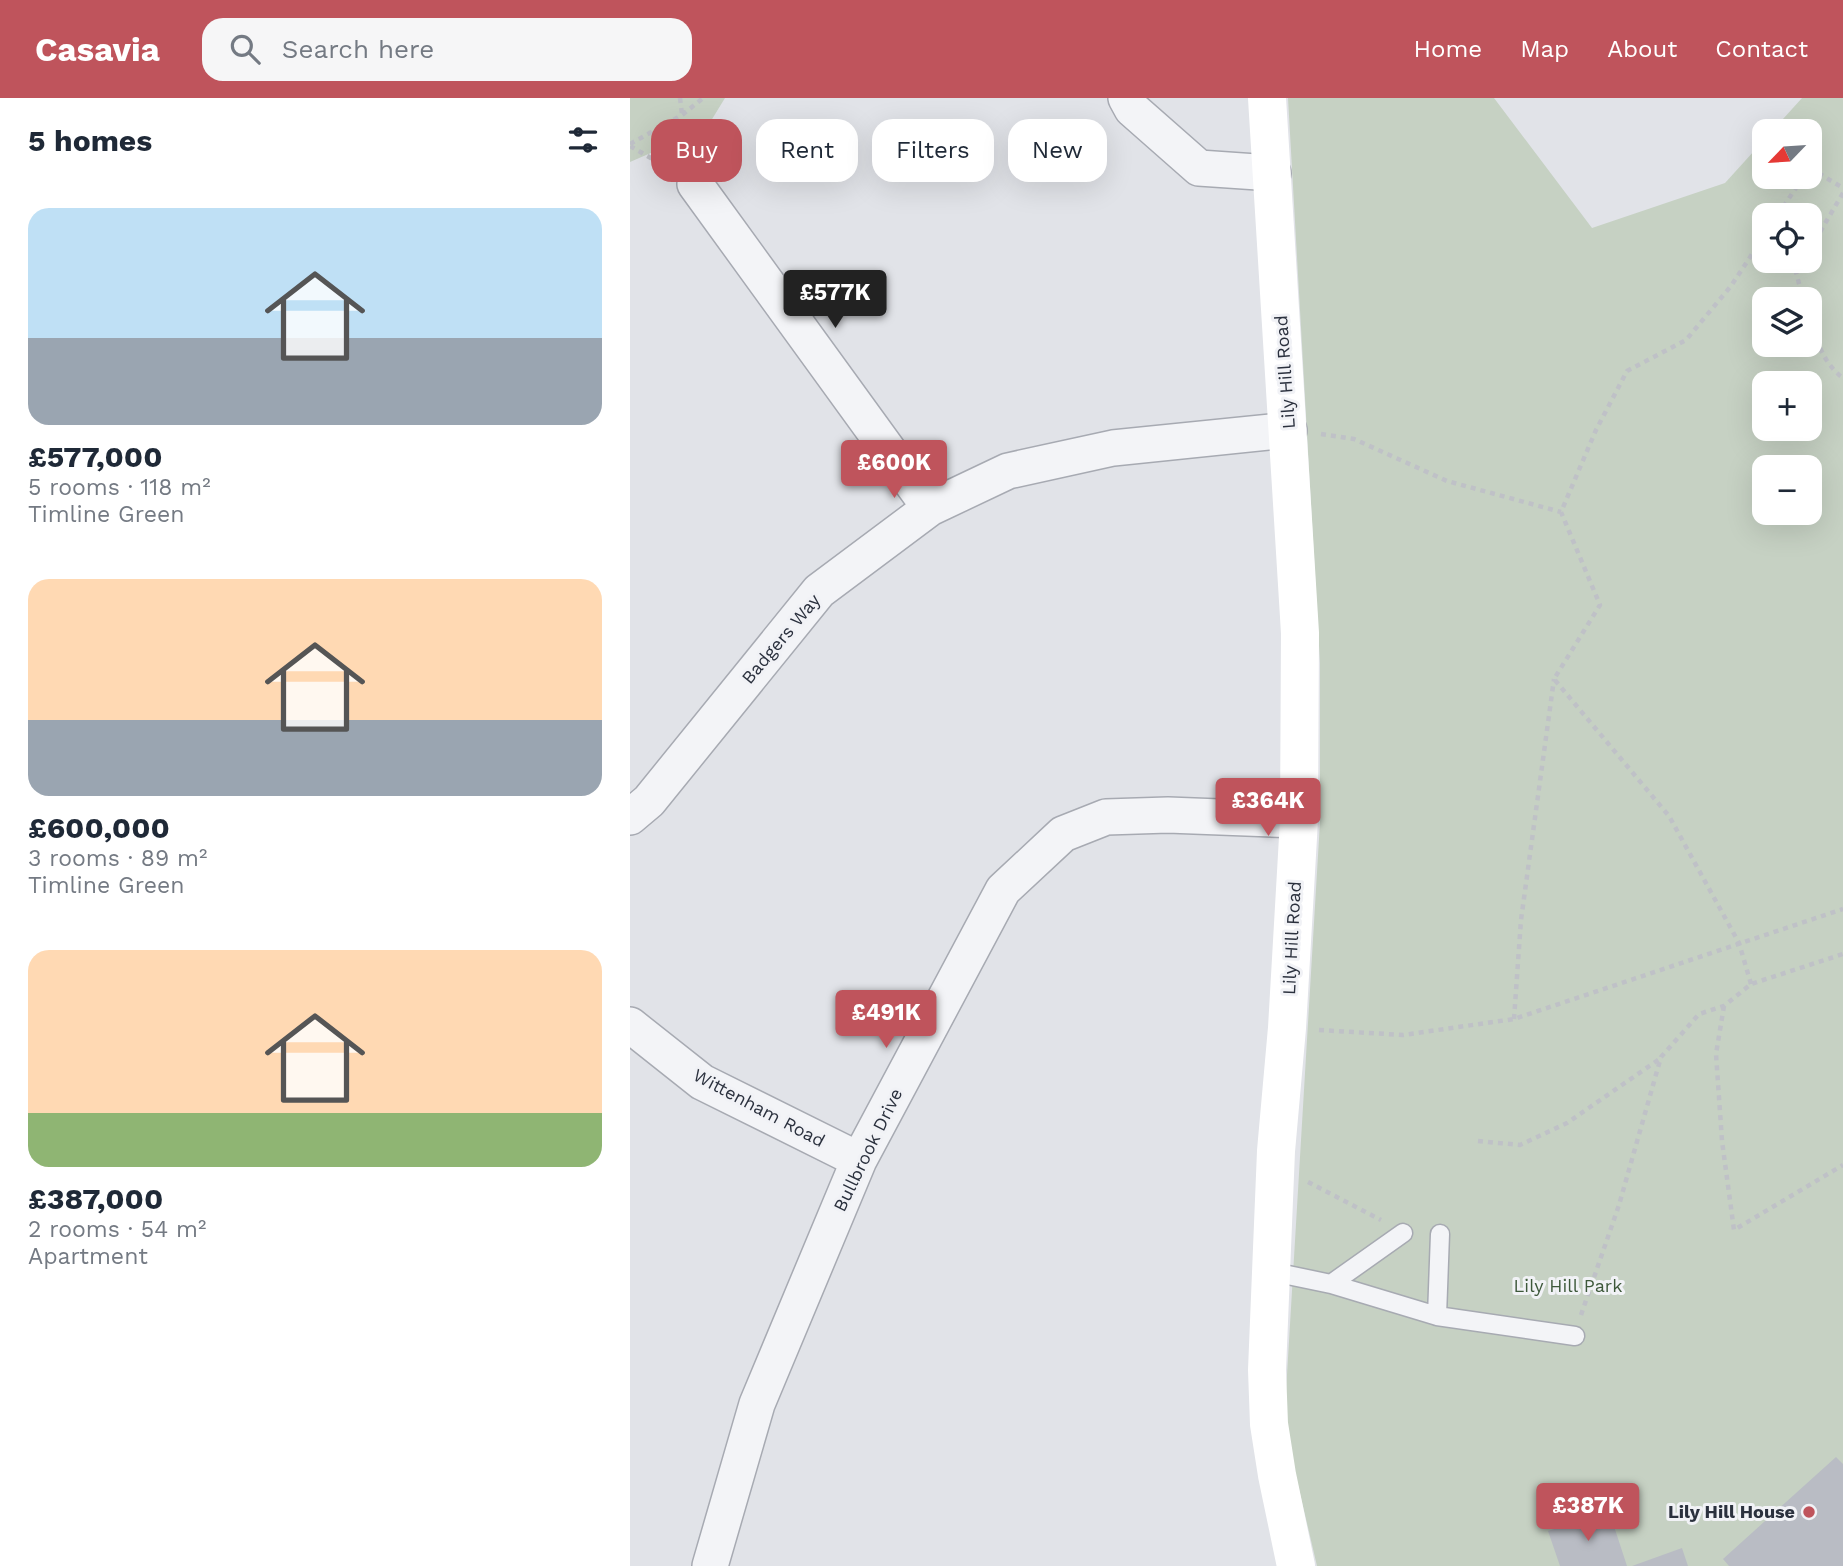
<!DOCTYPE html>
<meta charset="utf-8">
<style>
:root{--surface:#fff;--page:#f6f6f7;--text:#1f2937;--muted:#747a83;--accent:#bf545c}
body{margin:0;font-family:"Work Sans",sans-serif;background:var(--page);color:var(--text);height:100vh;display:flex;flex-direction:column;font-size:26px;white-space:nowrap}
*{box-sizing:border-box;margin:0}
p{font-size:23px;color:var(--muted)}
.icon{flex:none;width:38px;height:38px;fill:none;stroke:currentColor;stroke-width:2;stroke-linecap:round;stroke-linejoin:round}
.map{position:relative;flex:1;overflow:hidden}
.side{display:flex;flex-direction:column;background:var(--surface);width:630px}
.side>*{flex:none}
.banner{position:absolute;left:21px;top:21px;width:665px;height:63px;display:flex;gap:14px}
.needle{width:46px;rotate:245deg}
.tools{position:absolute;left:1122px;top:21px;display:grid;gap:14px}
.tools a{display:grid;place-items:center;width:70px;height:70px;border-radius:14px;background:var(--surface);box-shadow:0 7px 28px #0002;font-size:35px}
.price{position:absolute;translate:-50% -60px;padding:0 16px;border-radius:7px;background:var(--accent);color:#fff;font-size:23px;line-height:46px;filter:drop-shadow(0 2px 4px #0008)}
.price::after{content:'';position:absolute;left:50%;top:42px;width:21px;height:16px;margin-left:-10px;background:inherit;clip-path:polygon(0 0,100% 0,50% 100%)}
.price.active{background:#222;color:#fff}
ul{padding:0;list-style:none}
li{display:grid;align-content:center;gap:14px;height:371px;padding:0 28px}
li span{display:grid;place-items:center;height:217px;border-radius:21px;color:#555}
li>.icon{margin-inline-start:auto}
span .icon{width:126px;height:126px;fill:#fffc;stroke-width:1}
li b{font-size:30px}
h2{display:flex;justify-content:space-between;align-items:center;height:84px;padding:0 28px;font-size:30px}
.chip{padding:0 24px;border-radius:21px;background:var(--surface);box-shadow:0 7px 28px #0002;font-size:24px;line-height:63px}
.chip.active{background:var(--accent);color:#fff}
header{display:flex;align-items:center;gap:42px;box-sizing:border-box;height:98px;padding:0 35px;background:var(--accent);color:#fff}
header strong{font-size:33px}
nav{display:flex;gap:38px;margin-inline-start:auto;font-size:24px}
.search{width:490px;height:63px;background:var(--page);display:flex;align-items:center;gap:18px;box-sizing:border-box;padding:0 24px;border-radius:21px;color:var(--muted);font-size:26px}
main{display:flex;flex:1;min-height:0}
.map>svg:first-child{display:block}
</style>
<header>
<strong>Casavia</strong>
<div class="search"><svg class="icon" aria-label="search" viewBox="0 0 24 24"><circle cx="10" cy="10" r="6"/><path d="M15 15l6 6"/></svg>Search here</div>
<nav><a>Home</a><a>Map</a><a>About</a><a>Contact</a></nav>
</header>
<main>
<section class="side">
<h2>5 homes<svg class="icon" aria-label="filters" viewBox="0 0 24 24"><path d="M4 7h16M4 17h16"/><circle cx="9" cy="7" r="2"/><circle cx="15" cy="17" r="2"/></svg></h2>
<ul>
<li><span style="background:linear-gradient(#bfe0f5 60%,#9aa5b1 0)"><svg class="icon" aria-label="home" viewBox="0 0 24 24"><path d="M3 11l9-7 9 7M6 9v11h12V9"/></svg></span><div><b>£577,000</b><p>5 rooms · 118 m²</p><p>Timline Green</p></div></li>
<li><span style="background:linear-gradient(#ffd9b3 65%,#9aa5b1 0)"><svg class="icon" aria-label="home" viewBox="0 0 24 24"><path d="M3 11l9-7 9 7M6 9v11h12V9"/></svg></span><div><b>£600,000</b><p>3 rooms · 89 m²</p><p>Timline Green</p></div></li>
<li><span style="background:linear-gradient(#ffd9b3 75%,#8fb573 0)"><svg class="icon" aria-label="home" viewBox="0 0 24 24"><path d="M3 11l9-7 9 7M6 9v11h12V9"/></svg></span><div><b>£387,000</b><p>2 rooms · 54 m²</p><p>Apartment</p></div></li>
</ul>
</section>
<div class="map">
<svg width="1213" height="1468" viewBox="0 0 1213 1468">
<rect width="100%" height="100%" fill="#e1e3e8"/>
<path fill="#c6d1c3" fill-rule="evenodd" d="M 0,0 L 95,0 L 76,31 L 0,64 Z
M 658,0 L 864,0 L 962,130 L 1095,85 L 1134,42 L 1134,79 L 1180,79 L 1180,33 L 1142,33 L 1172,0 L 1213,0 L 1213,1468 L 687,1468 L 654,1327 L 690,724 L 690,565 ZM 1134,117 L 1180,117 L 1180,163 L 1134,163 ZM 1134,201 L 1180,201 L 1180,247 L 1134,247 ZM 1134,285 L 1180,285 L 1180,331 L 1134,331 ZM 1134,369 L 1180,369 L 1180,415 L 1134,415 Z"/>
<path fill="#b9bcc4" d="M 1206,1359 L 1213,1366 L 1213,1468 L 1099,1468 L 1093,1461 Z
M 979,1413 L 997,1468 L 930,1468 L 918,1433 Z
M 1052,1450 L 1058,1468 L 1002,1468 Z"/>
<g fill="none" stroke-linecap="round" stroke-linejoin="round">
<defs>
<path id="lane" d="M 639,1173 L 701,1186 L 807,1218 L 945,1238
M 701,1186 L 773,1135
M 807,1218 L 810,1136"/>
<path id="street" d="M 496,0 L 502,11 L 569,70 L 643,75
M 65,86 L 300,410
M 0,719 L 19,703 L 189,493 L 300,410 L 378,373 L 483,350 L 659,332
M 0,927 L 72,984 L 229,1062
M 80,1468 L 127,1306 L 229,1062 L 373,792 L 433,736 L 476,719 L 538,717 L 669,722"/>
</defs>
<use href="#lane" stroke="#a7aab2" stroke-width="21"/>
<use href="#street" stroke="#a7aab2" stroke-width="38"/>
<path stroke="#bfc1c7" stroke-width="4.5" stroke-dasharray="5 5" stroke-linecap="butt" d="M 50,0 L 52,16
M 0,46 L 52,17 L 73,0
M 0,48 L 38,70
M 1180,70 L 1213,90
M 1148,117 L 1173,79
M 1180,151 L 1213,95
M 1172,163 L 1166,174 L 1173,201
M 1180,222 C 1187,244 1194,266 1213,280
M 691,336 L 724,341 L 817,383 L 931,414
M 1121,886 L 1109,845 L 1039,718 L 924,581 L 970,507 L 931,414 L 966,332 L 997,273 L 1056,242 L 1101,188 L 1134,138
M 1094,908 L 1086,956 L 1092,1043 L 1104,1132 L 1213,1067
M 884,921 L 891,822 L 924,581
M 689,932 L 773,937 L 884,921 L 1213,811
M 848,1043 L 890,1047 L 937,1025 L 1031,960
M 678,1084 L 751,1122
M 951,1217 L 989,1107 L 1031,959 L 1069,916 L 1094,908 L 1121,886 L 1213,856"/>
<use href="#lane" stroke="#f3f4f7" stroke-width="18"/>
<use href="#street" stroke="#f3f4f7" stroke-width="35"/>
<path stroke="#fff" stroke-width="38" d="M 637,0 L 670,535 L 669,722 L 657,930 L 646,1053 L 637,1272 L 639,1326 L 647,1377 L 666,1468"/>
</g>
<circle fill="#bf545c" stroke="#f1f2f6" stroke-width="2.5" cx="1179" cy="1414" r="7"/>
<g text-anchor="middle" stroke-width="6" stroke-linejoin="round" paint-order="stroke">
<g font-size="18" fill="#2b313e" stroke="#f1f2f6">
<text transform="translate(655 274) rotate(-94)" y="6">Lily Hill Road</text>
<text transform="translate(151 541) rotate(-50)" y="6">Badgers Way</text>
<text transform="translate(662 840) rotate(-87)" y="6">Lily Hill Road</text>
<text transform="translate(129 1010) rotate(28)" y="6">Wittenham Road</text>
<text transform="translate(238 1052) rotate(-64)" y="6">Bullbrook Drive</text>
</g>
<g font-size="18" fill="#3d583a" stroke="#f1f2f6">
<text x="938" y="1194">Lily Hill Park</text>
</g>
<g font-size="18" font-weight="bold" fill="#2b313e" stroke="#f1f2f6" text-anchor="end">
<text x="1165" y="1420">Lily Hill House</text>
</g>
</g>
</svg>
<div class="tools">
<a><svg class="needle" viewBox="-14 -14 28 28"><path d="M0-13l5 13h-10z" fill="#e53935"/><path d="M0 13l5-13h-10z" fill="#747a83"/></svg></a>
<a><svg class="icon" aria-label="locate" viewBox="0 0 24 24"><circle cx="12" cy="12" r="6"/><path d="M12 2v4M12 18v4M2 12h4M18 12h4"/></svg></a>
<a><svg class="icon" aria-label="layers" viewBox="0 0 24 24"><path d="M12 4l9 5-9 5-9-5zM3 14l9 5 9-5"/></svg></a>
<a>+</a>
<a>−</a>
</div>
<b class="price active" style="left:205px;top:232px">£577K</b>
<b class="price" style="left:264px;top:402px">£600K</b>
<b class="price" style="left:638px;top:740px">£364K</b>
<b class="price" style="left:256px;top:952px">£491K</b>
<b class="price" style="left:958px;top:1445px">£387K</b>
<div class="banner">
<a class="chip active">Buy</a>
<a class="chip">Rent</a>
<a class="chip">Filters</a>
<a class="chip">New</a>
</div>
</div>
</main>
